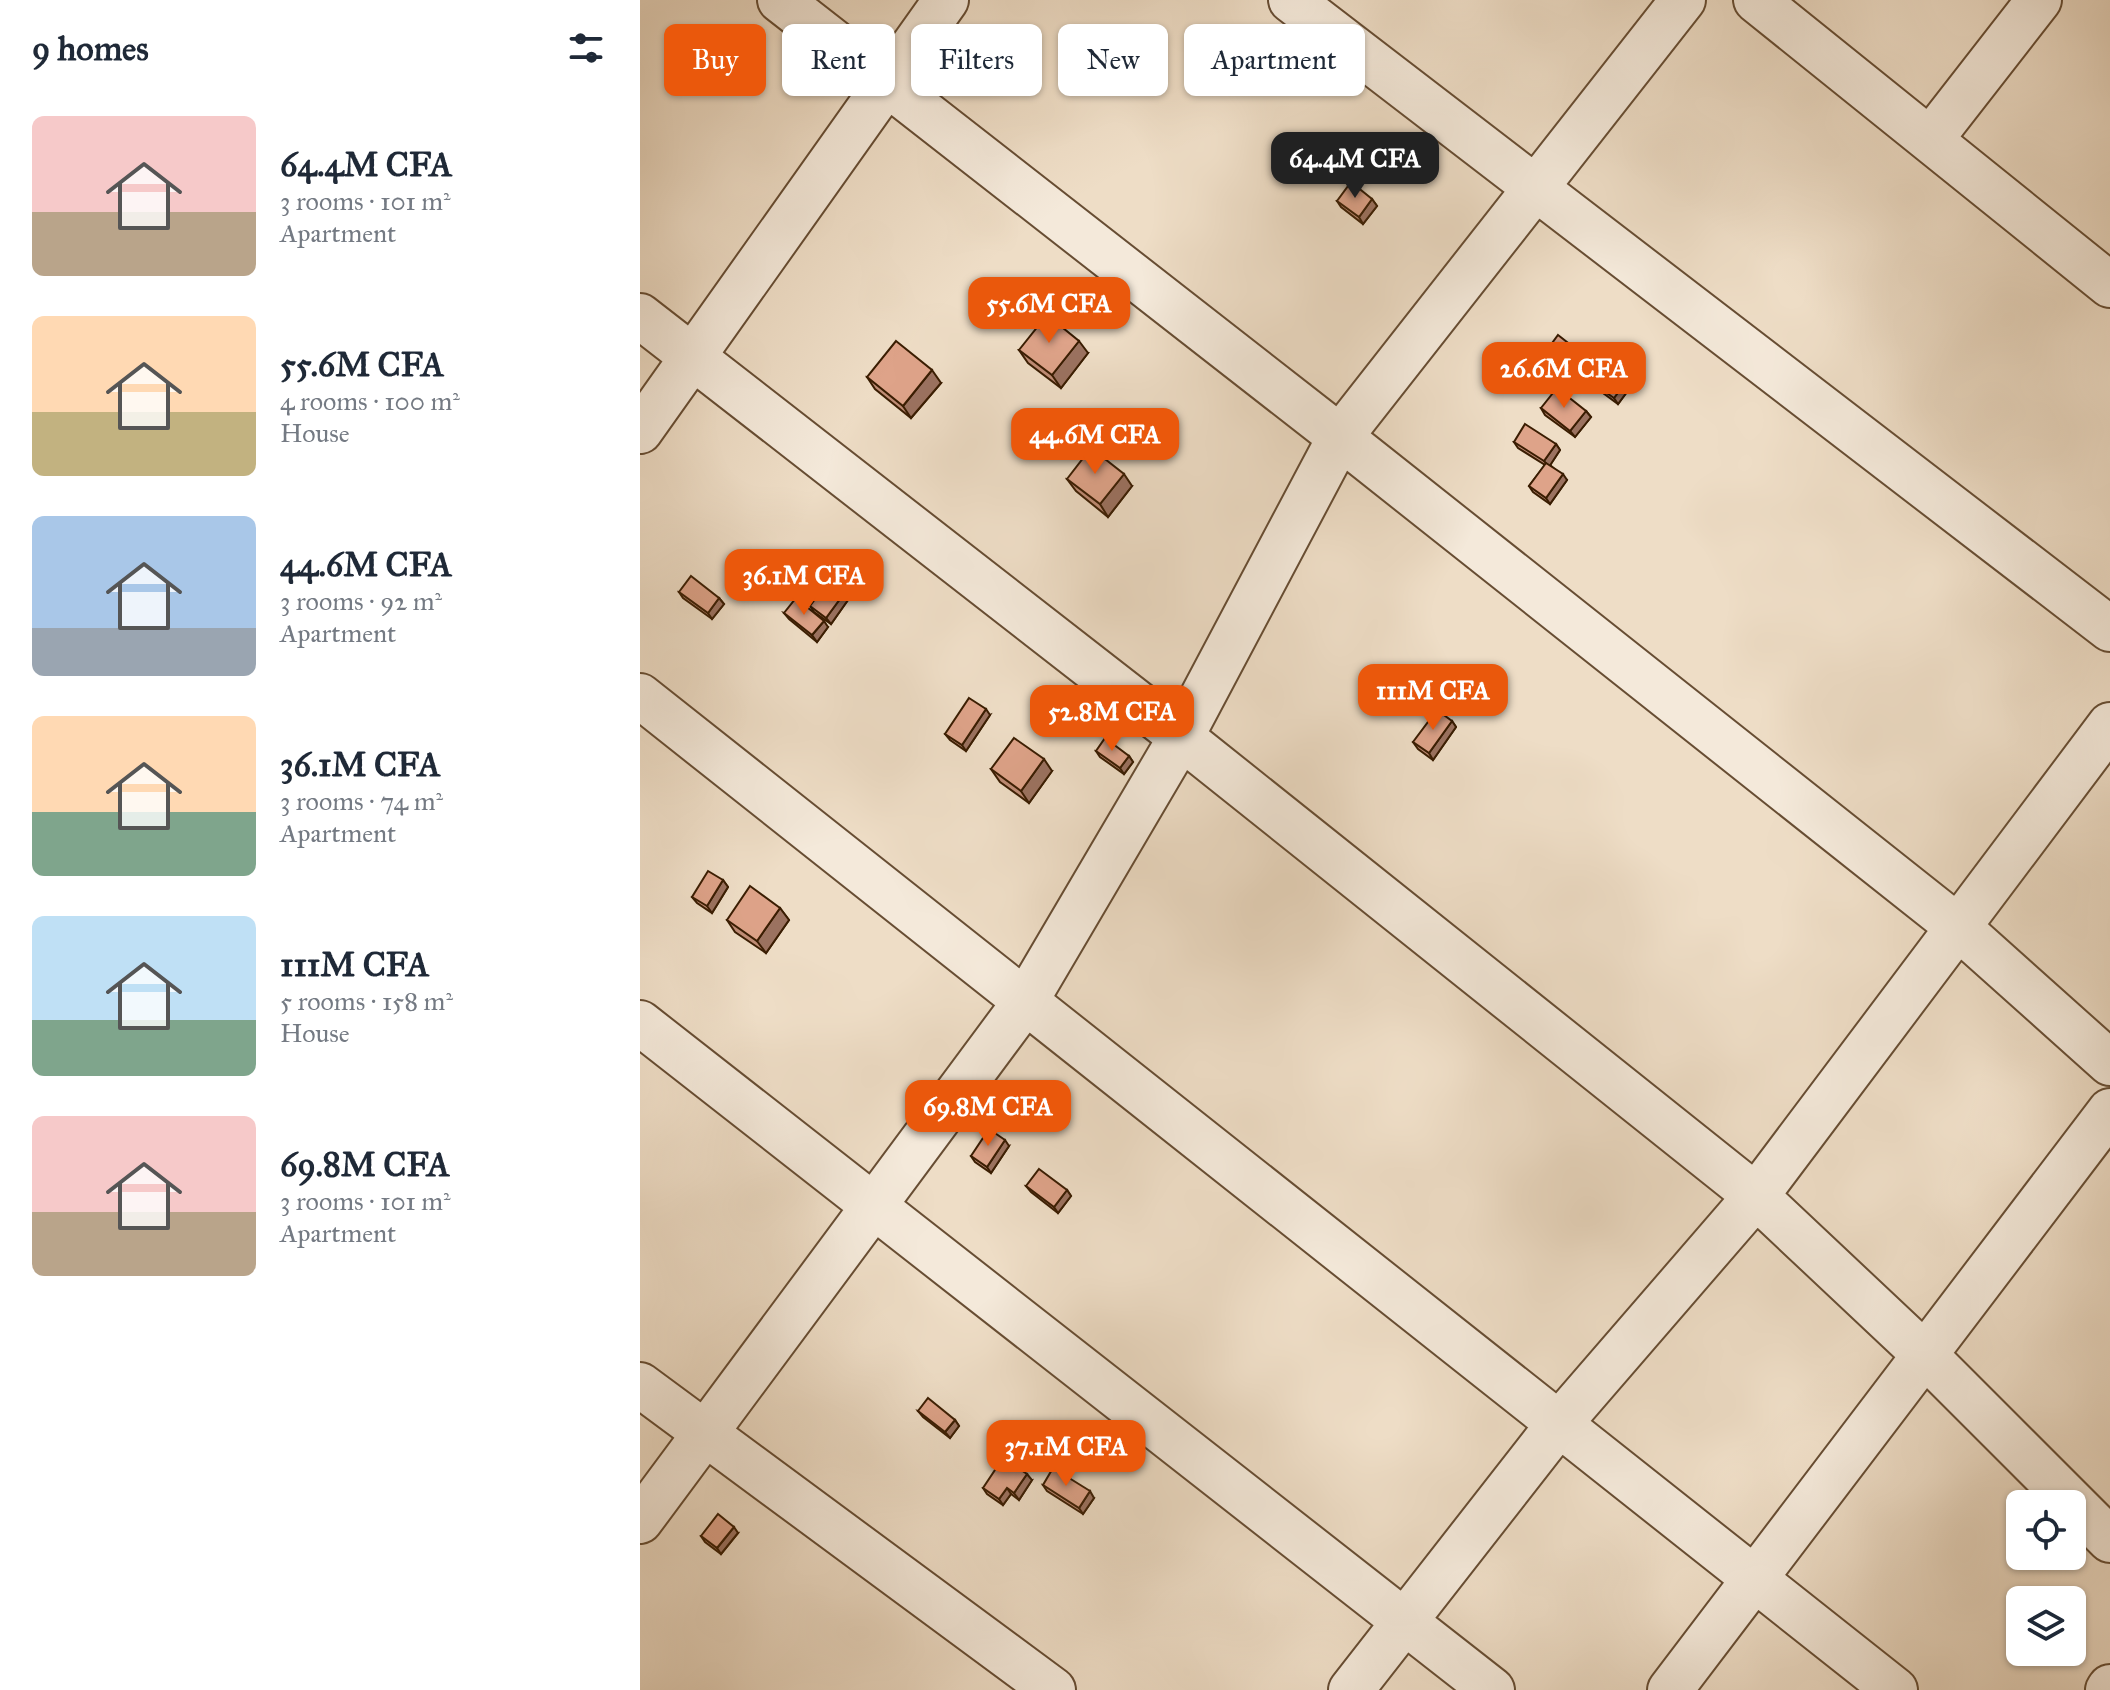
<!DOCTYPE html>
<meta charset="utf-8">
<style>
:root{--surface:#fff;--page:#f2f2f3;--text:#1f2937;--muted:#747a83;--accent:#ea580c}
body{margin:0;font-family:"IM FELL Great Primer",serif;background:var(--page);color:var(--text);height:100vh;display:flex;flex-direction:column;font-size:30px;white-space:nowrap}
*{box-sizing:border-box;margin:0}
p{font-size:26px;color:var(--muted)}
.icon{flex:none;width:44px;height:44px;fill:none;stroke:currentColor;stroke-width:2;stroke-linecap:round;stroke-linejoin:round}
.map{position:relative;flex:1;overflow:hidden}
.side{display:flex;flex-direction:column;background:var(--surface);width:640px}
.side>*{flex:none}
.banner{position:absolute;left:24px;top:24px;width:760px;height:72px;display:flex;gap:16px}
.fabs{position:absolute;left:1366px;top:1490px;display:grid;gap:16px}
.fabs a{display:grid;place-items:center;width:80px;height:80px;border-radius:12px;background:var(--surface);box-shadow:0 2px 6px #0004;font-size:40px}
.price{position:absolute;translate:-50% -68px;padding:0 18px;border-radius:16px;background:var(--accent);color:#fff;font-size:26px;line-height:52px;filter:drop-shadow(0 2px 4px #0008)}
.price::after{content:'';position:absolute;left:50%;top:48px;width:24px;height:18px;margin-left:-12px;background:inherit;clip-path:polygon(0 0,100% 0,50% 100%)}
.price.selected{background:#222;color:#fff}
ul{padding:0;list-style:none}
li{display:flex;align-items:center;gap:24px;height:200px;padding:0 32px}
li span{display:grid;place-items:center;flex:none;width:224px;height:160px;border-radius:12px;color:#555}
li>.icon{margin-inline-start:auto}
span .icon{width:96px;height:96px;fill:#fffc;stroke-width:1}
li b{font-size:34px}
h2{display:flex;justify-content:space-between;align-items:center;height:96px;padding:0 32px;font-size:34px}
.pill{padding:0 28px;border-radius:12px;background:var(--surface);box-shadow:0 2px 6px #0004;font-size:28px;line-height:72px}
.pill.selected{background:var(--accent);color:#fff}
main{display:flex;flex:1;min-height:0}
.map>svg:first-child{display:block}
</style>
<main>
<section class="side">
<h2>9 homes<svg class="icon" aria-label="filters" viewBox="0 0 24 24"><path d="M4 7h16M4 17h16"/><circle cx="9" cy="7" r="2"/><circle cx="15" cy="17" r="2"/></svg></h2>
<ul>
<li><span style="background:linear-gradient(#f6c9c9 60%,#b9a48a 0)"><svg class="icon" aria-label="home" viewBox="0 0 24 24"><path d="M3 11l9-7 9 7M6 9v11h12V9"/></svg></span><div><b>64.4M CFA</b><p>3 rooms · 101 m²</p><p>Apartment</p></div></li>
<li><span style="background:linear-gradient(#ffd9b3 60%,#c2b280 0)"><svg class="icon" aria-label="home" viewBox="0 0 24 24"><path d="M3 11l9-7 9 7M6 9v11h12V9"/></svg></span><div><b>55.6M CFA</b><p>4 rooms · 100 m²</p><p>House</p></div></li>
<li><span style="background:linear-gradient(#a9c7e8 70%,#9aa5b1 0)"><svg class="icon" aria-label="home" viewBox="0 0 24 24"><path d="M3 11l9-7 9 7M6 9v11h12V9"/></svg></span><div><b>44.6M CFA</b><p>3 rooms · 92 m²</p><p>Apartment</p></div></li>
<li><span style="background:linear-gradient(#ffd9b3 60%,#7fa58c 0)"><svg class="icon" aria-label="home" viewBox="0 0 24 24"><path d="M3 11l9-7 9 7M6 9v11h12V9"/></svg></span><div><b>36.1M CFA</b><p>3 rooms · 74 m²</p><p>Apartment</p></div></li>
<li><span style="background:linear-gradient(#bfe0f5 65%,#7fa58c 0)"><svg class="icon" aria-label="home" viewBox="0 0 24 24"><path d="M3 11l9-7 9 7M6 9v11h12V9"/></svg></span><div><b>111M CFA</b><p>5 rooms · 158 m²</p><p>House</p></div></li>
<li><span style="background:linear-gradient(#f6c9c9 60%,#b9a48a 0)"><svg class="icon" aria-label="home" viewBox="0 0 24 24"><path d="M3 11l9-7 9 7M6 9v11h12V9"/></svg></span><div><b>69.8M CFA</b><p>3 rooms · 101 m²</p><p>Apartment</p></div></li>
</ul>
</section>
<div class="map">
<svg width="1470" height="1690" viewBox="0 0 1470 1690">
<rect width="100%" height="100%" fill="#eeddc6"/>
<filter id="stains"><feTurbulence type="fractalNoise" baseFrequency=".0025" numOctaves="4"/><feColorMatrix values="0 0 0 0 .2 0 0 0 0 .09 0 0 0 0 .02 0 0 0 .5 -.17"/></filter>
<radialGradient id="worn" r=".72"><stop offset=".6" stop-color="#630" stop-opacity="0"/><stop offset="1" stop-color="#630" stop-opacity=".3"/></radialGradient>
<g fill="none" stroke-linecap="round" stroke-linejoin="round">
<defs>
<path id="minor" d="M 140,0 L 700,437 L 1318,927 L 1470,1063
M 651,0 L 1470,629
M 1116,0 L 1470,285
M 1290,140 L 1399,0
M 0,316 L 541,737 L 1116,1196 L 1285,1355 L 1470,1540
M 0,431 L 306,0
M 0,696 L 1255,1690
M 0,1023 L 852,1690
M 0,1385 L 413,1690
M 0,1521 L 385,1002 L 541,737 L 700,437 L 1043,0
M 711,1690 L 918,1425 L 1116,1196 L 1470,725
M 1030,1690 L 1470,1111
M 1468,1690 L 1470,1687"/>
</defs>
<use href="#minor" stroke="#674d33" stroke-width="48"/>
<use href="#minor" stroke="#f4e9da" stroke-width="44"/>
</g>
<path fill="#bf8c76" stroke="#3a1d02" stroke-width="2" d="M 732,199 L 737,206 L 723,224 L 701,207 L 697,201 Z
M 379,350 L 448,353 L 421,388 L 388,363 Z
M 937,353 L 914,382 L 900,371 L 896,365 Z
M 1001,373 L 978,404 L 963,393 L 958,387 Z
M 227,377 L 301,383 L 271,418 L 235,389 Z
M 901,408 L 946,411 L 951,417 L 935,437 L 905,415 Z
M 874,442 L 916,444 L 920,450 L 910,465 L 927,480 L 910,504 L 893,492 L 889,486 L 905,465 L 878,448 Z
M 427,479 L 492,486 L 468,517 L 436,491 Z
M 211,584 L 215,590 L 191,624 L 174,612 L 170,606 Z
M 39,592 L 79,598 L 84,604 L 72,619 L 43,598 Z
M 144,613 L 188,627 L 177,642 L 149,619 Z
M 350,715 L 326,751 L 310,740 L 305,734 Z
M 812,721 L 816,727 L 793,760 L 778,749 L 773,742 Z
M 456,751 L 489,756 L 493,762 L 484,774 L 460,757 Z
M 351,769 L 412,771 L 389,803 L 360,782 Z
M 83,880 L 88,887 L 72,913 L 57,903 L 52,897 Z
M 140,908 L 149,920 L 126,953 L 95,932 L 87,920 Z
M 369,1146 L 351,1173 L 335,1162 L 331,1156 Z
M 386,1186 L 427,1190 L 431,1196 L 418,1213 L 391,1192 Z
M 278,1411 L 315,1420 L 319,1426 L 310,1438 L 283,1417 Z
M 392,1480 L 379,1500 L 371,1494 L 363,1505 L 347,1494 L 343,1488 Z
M 403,1485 L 454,1498 L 443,1514 L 407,1491 Z
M 98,1533 L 81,1554 L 65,1542 L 61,1536 Z"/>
<path fill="#9b7260" stroke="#3a1d02" stroke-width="2" d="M 732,199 L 737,206 L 723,224 L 719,217 Z
M 439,341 L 448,353 L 421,388 L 412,375 Z
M 932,346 L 937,353 L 914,382 L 910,376 Z
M 997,367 L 1001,373 L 978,404 L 974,398 Z
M 292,370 L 301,383 L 271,418 L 263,406 Z
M 946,411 L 951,417 L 935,437 L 930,431 Z
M 916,444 L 920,450 L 909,467 L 904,461 Z
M 484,474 L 492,486 L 468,517 L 460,504 Z
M 923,474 L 927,480 L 910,504 L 906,498 Z
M 211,584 L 215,590 L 191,624 L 186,618 Z
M 79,598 L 84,604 L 72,619 L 68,613 Z
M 184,621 L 188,627 L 177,642 L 172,635 Z
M 346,709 L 350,715 L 326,751 L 322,745 Z
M 812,721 L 816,727 L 793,760 L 789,753 Z
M 489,756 L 493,762 L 484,774 L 480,768 Z
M 404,759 L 412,771 L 389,803 L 381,791 Z
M 83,880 L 88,887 L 72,913 L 67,906 Z
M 140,908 L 149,920 L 126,953 L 117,941 Z
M 365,1140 L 369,1146 L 351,1173 L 347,1167 Z
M 427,1190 L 431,1196 L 418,1213 L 414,1207 Z
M 315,1420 L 319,1426 L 310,1438 L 305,1432 Z
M 387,1474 L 392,1480 L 379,1500 L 374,1493 Z
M 367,1488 L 371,1494 L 363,1505 L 359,1499 Z
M 450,1491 L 454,1498 L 443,1514 L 439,1508 Z
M 94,1527 L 98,1533 L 81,1554 L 77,1548 Z"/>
<path fill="#dea389" stroke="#3a1d02" stroke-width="2" d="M 711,182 L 732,199 L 719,217 L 697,201 Z
M 407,315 L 439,341 L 412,375 L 379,350 Z
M 918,335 L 932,346 L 910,376 L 896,365 Z
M 256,341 L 292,370 L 263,406 L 227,377 Z
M 982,356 L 997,367 L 974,398 L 958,387 Z
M 917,388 L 946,411 L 930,431 L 901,408 Z
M 885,424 L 916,444 L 904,461 L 874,442 Z
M 451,448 L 484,474 L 460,504 L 427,479 Z
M 906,463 L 923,474 L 906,498 L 889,486 Z
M 195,572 L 211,584 L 186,618 L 170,606 Z
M 51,576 L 79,598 L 68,613 L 39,592 Z
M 156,598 L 184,621 L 172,635 L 144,613 Z
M 329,698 L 346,709 L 322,745 L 305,734 Z
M 797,710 L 812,721 L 789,753 L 773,742 Z
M 374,738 L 404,759 L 381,791 L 351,769 Z
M 465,738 L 489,756 L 480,768 L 456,751 Z
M 68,871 L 83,880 L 67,906 L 52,897 Z
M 110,886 L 140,908 L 117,941 L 87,920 Z
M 349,1129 L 365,1140 L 347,1167 L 331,1156 Z
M 399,1169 L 427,1190 L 414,1207 L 386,1186 Z
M 288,1398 L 315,1420 L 305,1432 L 278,1411 Z
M 363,1458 L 387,1474 L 374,1493 L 367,1488 L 359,1499 L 343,1488 Z
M 413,1468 L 450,1491 L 439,1508 L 403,1485 Z
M 78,1514 L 94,1527 L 77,1548 L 61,1536 Z"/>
<rect width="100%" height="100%" filter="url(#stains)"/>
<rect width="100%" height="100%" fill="url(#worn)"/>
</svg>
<div class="fabs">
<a><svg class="icon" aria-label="locate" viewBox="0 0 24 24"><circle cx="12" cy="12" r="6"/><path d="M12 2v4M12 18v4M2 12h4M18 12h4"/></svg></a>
<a><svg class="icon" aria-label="layers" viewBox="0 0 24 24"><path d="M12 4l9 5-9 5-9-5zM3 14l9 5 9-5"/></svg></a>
</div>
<b class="price selected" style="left:715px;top:200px">64.4M CFA</b>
<b class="price" style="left:409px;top:345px">55.6M CFA</b>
<b class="price" style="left:924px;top:410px">26.6M CFA</b>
<b class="price" style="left:455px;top:476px">44.6M CFA</b>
<b class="price" style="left:164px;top:617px">36.1M CFA</b>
<b class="price" style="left:793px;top:732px">111M CFA</b>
<b class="price" style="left:472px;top:753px">52.8M CFA</b>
<b class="price" style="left:348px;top:1148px">69.8M CFA</b>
<b class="price" style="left:426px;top:1488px">37.1M CFA</b>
<div class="banner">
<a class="pill selected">Buy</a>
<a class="pill">Rent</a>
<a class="pill">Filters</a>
<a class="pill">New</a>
<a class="pill">Apartment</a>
</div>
</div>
</main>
